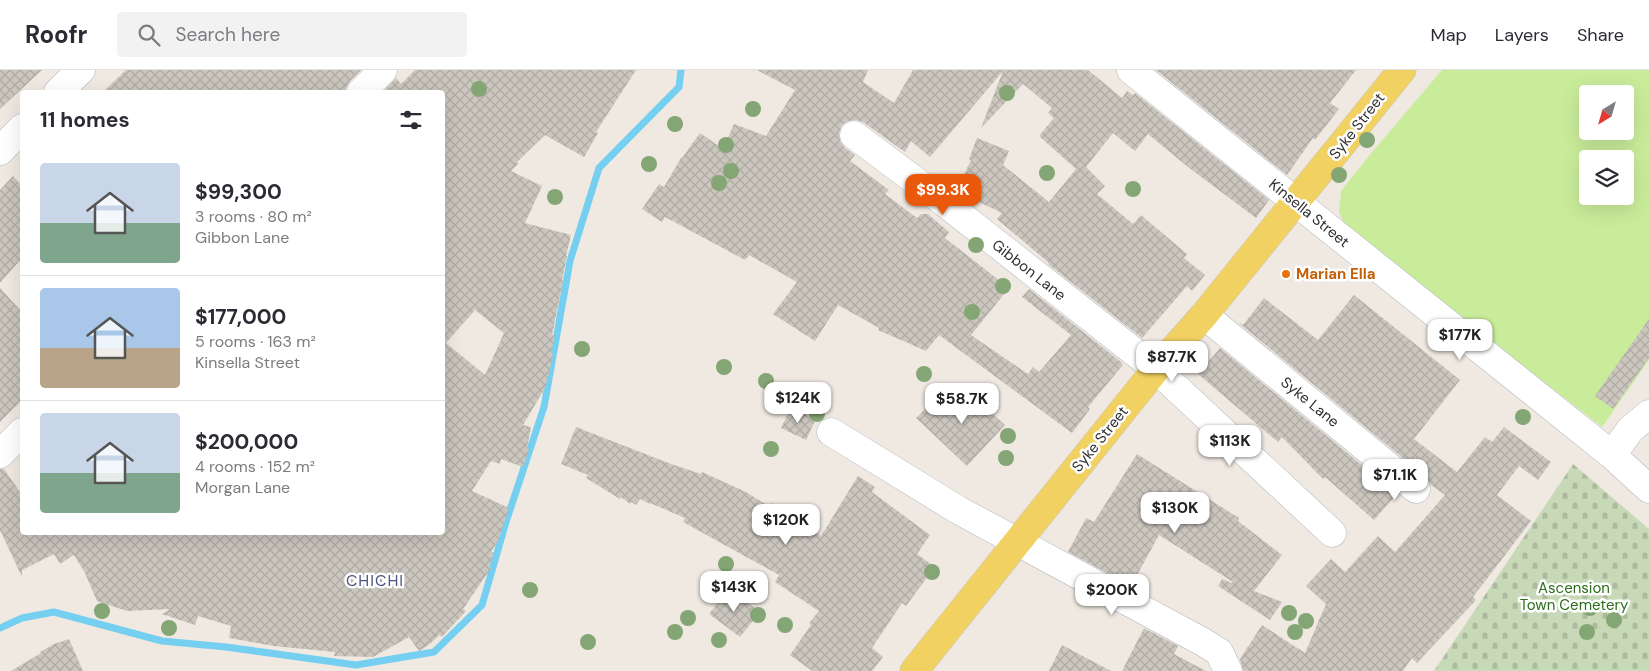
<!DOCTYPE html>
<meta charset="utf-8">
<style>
:root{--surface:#fff;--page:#f2f2f3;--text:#2b2b33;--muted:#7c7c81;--line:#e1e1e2;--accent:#ea580c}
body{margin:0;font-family:"DM Sans",sans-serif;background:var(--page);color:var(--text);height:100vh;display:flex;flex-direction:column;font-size:19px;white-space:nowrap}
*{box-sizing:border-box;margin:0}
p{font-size:16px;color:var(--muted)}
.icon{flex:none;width:28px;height:28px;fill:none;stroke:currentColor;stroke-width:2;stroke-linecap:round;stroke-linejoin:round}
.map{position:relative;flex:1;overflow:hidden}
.details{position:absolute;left:20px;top:20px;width:425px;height:445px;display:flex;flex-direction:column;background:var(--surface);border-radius:5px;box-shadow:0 5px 20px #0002}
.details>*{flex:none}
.needle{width:32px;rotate:217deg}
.fabs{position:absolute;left:1579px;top:15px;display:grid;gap:10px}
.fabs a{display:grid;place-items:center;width:55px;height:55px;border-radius:5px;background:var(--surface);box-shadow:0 5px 20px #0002;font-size:25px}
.price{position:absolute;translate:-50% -42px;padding:0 11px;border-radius:10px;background:#fff;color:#222;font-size:16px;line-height:32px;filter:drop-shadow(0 1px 2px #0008)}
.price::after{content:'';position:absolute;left:50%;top:30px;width:15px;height:11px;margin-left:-8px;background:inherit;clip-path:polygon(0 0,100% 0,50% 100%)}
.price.current{background:var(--accent);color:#fff}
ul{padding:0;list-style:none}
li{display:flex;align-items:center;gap:15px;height:125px;padding:0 20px}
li+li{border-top:1px solid var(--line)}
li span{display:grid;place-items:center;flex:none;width:140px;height:100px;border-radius:5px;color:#555}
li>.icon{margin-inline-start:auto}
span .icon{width:60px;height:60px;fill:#fffc;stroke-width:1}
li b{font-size:21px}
h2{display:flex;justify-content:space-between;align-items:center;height:60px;padding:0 20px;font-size:21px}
header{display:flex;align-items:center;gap:30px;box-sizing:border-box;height:70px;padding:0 25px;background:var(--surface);border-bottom:1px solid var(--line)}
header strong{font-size:24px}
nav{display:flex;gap:28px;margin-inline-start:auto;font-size:18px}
.search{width:350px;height:45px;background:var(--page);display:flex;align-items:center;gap:12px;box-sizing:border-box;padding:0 18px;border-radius:5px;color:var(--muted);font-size:19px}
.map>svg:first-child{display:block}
</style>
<header>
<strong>Roofr</strong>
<div class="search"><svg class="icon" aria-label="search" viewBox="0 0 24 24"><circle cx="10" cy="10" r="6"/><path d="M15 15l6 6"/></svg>Search here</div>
<nav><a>Map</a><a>Layers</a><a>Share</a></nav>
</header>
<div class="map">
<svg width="1649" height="601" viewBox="0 0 1649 601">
<defs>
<pattern id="cemetery-stones" width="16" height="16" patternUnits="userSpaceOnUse" patternTransform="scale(1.25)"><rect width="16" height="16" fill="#c8d9b8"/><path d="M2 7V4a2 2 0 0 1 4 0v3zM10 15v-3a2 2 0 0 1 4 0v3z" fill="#acbb9e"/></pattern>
<pattern id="building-cross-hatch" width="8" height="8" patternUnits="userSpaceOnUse" patternTransform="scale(1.25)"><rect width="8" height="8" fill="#cbc7bf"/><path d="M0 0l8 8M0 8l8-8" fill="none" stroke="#afaba4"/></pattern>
</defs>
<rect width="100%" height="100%" fill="#efe9e1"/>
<path fill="url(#cemetery-stones)" d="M 1573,394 L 1649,459 L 1649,601 L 1434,601 Z"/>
<path fill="#c9ec9a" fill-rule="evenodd" d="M 1442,0 L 1649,0 L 1649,290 L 1602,357 L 1346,158 L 1339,142 L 1341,121 L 1368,87 ZM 1588,24 L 1625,24 L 1625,61 L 1588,61 ZM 1588,89 L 1625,89 L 1625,126 L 1588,126 Z"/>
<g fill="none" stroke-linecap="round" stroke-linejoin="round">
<path stroke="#75cff0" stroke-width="7" d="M 0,558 L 22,548 L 54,542 L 162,571 L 226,577 L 356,595 L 434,582 L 482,535 L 506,452 L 544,337 L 570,191 L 599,98 L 679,17 L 681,0"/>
</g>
<path fill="url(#building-cross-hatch)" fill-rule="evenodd" d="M 0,0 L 42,0 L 0,39 Z
M 126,0 L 361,0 L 350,11 L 346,18 L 346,22 L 103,22 Z
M 415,0 L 636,0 L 596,62 L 598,63 L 584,87 L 545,65 L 517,92 L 518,94 L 511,101 L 542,116 L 525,153 L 571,165 L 566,186 L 567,186 L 562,210 L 563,211 L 552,265 L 555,265 L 551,283 L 553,284 L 549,303 L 545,318 L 523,355 L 531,357 L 527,378 L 529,379 L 523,397 L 501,389 L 500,394 L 491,391 L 472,421 L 509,438 L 498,471 L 491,482 L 494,483 L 489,497 L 491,498 L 463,539 L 466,541 L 442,567 L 439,565 L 430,574 L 419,581 L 409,567 L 373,587 L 334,586 L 335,582 L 274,576 L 229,568 L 231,556 L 198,546 L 195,555 L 162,544 L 170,539 L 127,541 L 97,531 L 85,503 L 74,485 L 60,494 L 54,484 L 22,500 L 22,507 L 0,460 L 0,399 L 4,399 L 22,425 L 22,462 L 442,462 L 442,22 L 383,22 L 396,8 L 401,14 ZM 475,240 L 504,263 L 485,305 L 446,273 Z
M 757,0 L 868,0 L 863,12 L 894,33 L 913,0 L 1088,0 L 1122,28 L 1127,21 L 1133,25 L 1135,23 L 1269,130 L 1256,148 L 1188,97 L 1148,64 L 1135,81 L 1113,63 L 1086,97 L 1105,116 L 1097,124 L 1133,154 L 1141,145 L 1187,184 L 1184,188 L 1205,205 L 1192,221 L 1187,216 L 1142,268 L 1048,194 L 1049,193 L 997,149 L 1002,143 L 956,121 L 971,90 L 969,89 L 977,68 L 1009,81 L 1003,95 L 1049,132 L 1076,99 L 1039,66 L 1054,48 L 1048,43 L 1052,38 L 1023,14 L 981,58 L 1003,1 L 930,87 L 911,71 L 905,82 L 863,52 L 856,50 L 848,51 L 842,55 L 839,63 L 840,71 L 845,78 L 855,85 L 850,91 L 889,120 L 885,124 L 917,148 L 921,144 L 928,144 L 949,162 L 945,168 L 1009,218 L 971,265 L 1028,304 L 1033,297 L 1039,302 L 1071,265 L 1022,227 L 1029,219 L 1121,292 L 1123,295 L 1088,337 L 1090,339 L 1072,363 L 939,265 L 926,281 L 878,260 L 879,258 L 838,235 L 815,271 L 773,244 L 797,212 L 749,185 L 745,190 L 665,147 L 662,152 L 642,139 L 659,114 L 664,117 L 681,88 L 682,88 L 700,63 L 723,79 L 734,54 L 766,66 L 795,20 Z
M 1156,0 L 1356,0 L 1330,33 L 1339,39 L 1315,70 L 1313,68 L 1287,105 Z
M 13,106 L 22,116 L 22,188 L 0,213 L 0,120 Z
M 0,218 L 22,242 L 22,330 L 0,352 Z
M 1354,225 L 1460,310 L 1414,369 L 1457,402 L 1485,367 L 1492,372 L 1504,357 L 1551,392 L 1538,410 L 1519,396 L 1497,425 L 1531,451 L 1473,527 L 1476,530 L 1417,593 L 1412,588 L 1403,601 L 1243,601 L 1240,589 L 1262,555 L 1305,583 L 1326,534 L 1306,516 L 1331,489 L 1345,502 L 1378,466 L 1395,482 L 1445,425 L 1431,415 L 1426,407 L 1240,254 L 1241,253 L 1243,255 L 1264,228 L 1318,270 Z
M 1649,249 L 1649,288 L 1613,339 L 1595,326 Z
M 1220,278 L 1397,424 L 1374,450 L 1325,407 L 1323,409 L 1282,367 L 1278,372 L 1198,304 Z
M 963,317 L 1005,355 L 967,396 L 916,348 L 931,333 L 940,342 Z
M 791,337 L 816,349 L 806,370 L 781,358 Z
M 576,357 L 671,394 L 701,404 L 702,402 L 746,422 L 770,437 L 772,433 L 821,466 L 858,406 L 875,417 L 872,422 L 930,465 L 917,484 L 935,497 L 906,536 L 902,533 L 872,578 L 883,587 L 872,601 L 812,601 L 790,585 L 811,555 L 809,553 L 819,541 L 775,512 L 779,505 L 683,452 L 685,448 L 650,433 L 650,434 L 640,429 L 636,435 L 631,432 L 630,434 L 621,427 L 620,429 L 586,408 L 588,405 L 561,394 Z
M 1137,384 L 1239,448 L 1238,451 L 1282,485 L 1254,521 L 1282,532 L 1270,550 L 1218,516 L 1222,509 L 1232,513 L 1233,512 L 1159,465 L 1131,516 L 1068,482 L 1086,448 L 1094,452 Z
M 729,518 L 760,542 L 740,567 L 709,544 Z
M 1144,558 L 1178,576 L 1174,584 L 1206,601 L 1122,601 Z
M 69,569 L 83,601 L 11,601 L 41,583 L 40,582 L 54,574 Z
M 1062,575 L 1111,601 L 1049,601 Z"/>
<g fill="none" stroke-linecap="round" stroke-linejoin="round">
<defs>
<path id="minor" d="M 1131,0 L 1612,385 L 1649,419
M 58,22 L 81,0
M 361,22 L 383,0
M 854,65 L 945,133 L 1156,299 L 1332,463
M 0,81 L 22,58
M 1204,245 L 1416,419
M 831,362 L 960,441 L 1203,572 L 1219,582 L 1228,601
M 0,384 L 22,362
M 1612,385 L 1630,360 L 1649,344"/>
<path id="major" d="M 914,601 L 1156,299 L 1204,245 L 1402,0"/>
</defs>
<use href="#minor" stroke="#b4b7c1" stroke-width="29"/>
<use href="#major" stroke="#c9c9c9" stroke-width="29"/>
<use href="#minor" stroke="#fff" stroke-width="28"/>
<use href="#major" stroke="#f2d163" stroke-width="28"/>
</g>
<g fill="#84a574">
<circle cx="479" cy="19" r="8"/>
<circle cx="1007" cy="23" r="8"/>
<circle cx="753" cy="39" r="8"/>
<circle cx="675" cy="54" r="8"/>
<circle cx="1367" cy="70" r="8"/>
<circle cx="726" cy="75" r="8"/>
<circle cx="649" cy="94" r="8"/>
<circle cx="731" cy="101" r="8"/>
<circle cx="1047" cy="103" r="8"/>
<circle cx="1339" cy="105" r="8"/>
<circle cx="719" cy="113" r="8"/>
<circle cx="1133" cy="119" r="8"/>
<circle cx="555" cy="127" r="8"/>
<circle cx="976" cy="175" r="8"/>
<circle cx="1003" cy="216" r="8"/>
<circle cx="972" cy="242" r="8"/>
<circle cx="582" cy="279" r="8"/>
<circle cx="724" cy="297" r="8"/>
<circle cx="924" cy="304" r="8"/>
<circle cx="766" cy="311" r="8"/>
<circle cx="817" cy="344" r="8"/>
<circle cx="1523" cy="347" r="8"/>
<circle cx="1008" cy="366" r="8"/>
<circle cx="771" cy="379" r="8"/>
<circle cx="1006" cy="388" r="8"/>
<circle cx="726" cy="494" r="8"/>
<circle cx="932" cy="502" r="8"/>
<circle cx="747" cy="517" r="8"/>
<circle cx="530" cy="520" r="8"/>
<circle cx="1590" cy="538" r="8"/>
<circle cx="102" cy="541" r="8"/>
<circle cx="1289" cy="543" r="8"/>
<circle cx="758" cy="545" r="8"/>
<circle cx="688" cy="548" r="8"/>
<circle cx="1614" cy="550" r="8"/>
<circle cx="1306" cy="551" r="8"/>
<circle cx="785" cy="555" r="8"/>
<circle cx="169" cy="558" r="8"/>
<circle cx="675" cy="562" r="8"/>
<circle cx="1295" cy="562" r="8"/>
<circle cx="1587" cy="562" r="8"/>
<circle cx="719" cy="570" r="8"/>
<circle cx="588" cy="572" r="8"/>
</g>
<circle fill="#e8710a" stroke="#fff" stroke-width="2" cx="1286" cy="204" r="5"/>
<g text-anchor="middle" stroke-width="5" stroke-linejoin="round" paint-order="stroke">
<g font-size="15" fill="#2e2e2e" stroke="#fff">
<text transform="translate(1357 56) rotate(-52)" y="5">Syke Street</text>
<text transform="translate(1309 143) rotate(39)" y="5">Kinsella Street</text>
<text transform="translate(1029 200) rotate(38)" y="5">Gibbon Lane</text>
<text transform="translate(1310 332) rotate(39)" y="5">Syke Lane</text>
<text transform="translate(1100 369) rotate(-51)" y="5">Syke Street</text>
</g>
<g font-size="15" font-weight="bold" fill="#c56008" stroke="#fff" text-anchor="start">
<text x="1296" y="209">Marian Ella</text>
</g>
<g font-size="15" fill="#2c6e1b" stroke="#fff">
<text x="1574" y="523">Ascension<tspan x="1574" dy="17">Town Cemetery</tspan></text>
</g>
<g font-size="16" letter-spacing="1" fill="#4d5680" stroke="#fff">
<text x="375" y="516">CHICHI</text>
</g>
</g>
</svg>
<div class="fabs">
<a><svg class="needle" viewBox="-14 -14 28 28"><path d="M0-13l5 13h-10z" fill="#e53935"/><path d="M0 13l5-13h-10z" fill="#7c7c81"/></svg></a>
<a><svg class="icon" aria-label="layers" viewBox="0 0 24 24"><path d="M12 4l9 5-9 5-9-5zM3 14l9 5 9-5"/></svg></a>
</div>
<b class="price current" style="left:943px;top:146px">$99.3K</b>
<b class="price" style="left:1460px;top:291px">$177K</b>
<b class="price" style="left:1172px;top:313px">$87.7K</b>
<b class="price" style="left:798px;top:354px">$124K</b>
<b class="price" style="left:962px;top:355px">$58.7K</b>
<b class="price" style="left:1230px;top:397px">$113K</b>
<b class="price" style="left:1395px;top:431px">$71.1K</b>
<b class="price" style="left:1175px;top:464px">$130K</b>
<b class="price" style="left:786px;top:476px">$120K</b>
<b class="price" style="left:734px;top:543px">$143K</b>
<b class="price" style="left:1112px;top:546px">$200K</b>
<section class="details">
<h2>11 homes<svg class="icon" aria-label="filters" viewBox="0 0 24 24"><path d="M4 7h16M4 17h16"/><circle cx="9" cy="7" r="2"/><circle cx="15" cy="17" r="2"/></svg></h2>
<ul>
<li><span style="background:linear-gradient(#c9d6e8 60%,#7fa58c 0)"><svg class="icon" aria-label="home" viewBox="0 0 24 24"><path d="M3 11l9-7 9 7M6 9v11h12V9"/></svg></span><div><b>$99,300</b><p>3 rooms · 80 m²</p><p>Gibbon Lane</p></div></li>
<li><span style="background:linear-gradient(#a9c7e8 60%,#b9a48a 0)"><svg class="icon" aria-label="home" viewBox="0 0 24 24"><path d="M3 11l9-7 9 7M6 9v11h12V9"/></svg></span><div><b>$177,000</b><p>5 rooms · 163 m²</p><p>Kinsella Street</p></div></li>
<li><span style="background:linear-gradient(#c9d6e8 60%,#7fa58c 0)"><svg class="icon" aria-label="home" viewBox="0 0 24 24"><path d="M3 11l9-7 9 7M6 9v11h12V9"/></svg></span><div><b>$200,000</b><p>4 rooms · 152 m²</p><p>Morgan Lane</p></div></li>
</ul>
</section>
</div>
